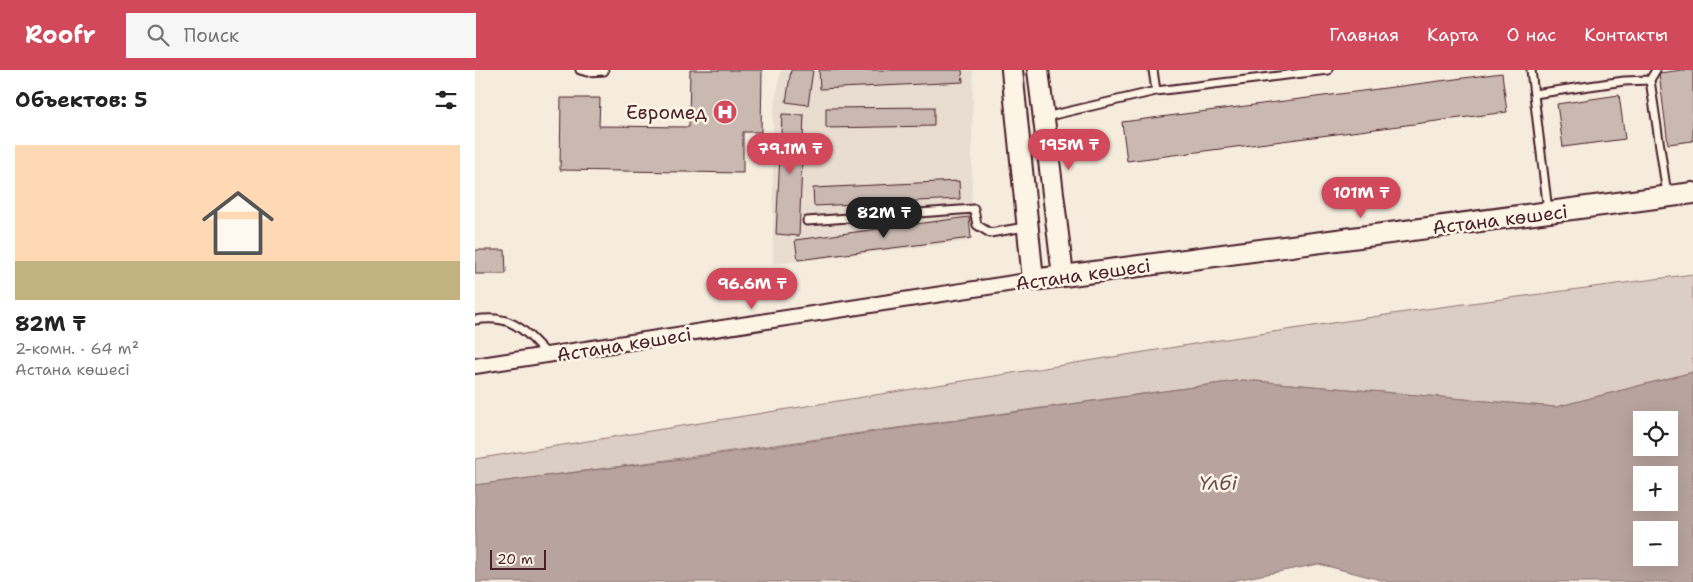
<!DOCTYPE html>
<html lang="ru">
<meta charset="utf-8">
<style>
:root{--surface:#fff;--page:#f6f6f6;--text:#222;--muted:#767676;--accent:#d1495b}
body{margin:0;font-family:"Shantell Sans",sans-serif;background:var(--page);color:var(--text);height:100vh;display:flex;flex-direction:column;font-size:19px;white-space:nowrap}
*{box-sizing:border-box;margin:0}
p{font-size:16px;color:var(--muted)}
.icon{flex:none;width:28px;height:28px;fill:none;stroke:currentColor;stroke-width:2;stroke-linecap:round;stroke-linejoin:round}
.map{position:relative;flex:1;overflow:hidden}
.drawer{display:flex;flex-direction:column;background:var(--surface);width:475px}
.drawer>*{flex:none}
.controls{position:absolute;left:1158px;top:341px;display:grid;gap:10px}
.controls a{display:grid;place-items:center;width:45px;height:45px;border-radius:0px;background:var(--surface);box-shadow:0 5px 20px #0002;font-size:25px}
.scale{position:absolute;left:15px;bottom:12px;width:56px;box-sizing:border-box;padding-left:5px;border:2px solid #4a1f2b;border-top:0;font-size:14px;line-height:18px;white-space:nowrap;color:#4a1f2b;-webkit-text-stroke:4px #fcf5e5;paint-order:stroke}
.price{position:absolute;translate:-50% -42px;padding:0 11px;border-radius:18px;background:var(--accent);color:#fff;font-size:16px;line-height:32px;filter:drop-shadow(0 1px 2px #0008)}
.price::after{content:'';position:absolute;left:50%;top:30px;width:15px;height:11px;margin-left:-8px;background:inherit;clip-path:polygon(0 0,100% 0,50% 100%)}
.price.active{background:#222;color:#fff}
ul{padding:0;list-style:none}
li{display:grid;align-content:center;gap:10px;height:265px;padding:0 15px}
li span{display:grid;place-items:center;height:155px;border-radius:0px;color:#555}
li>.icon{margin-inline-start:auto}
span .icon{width:90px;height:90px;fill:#fffc;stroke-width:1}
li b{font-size:21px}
h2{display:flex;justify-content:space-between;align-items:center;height:60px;padding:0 15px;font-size:21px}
header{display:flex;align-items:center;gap:30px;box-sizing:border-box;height:70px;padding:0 25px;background:var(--accent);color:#fff}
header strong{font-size:24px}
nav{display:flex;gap:28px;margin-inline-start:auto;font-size:18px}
.search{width:350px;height:45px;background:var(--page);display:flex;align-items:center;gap:12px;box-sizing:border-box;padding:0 18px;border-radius:0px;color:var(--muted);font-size:19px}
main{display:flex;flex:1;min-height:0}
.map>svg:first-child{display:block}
</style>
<header>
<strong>Roofr</strong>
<div class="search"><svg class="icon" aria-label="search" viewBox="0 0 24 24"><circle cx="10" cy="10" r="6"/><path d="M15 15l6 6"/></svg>Поиск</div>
<nav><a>Главная</a><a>Карта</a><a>О нас</a><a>Контакты</a></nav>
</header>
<main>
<section class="drawer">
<h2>Объектов: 5<svg class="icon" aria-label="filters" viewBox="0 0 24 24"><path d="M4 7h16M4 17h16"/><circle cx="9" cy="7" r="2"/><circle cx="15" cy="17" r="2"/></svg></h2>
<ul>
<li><span style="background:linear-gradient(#ffd9b3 75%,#c2b280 0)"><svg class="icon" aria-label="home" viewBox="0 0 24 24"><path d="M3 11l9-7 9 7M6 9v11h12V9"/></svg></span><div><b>82M ₸</b><p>2-комн. · 64 m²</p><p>Астана көшесі</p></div></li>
</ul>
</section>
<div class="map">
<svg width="1218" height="512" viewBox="0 0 1218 512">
<rect width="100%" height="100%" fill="#f5ecde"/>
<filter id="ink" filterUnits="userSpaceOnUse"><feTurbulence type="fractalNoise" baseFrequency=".02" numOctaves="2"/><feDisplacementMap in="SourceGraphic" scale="10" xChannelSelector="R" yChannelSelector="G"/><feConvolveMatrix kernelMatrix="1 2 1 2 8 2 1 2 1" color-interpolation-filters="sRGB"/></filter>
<g filter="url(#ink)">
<path fill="#e8ddd0" d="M 306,0 L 498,0 L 496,171 L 298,194 L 298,44 Z"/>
<path fill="#dbcec4" stroke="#927678" d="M 1218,204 L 1218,302 L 1081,337 L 768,310 L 170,393 L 0,415 L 0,389 L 738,271 L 951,239 Z"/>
<path fill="#b8a39e" stroke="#8c6e70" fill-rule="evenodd" d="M 1218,302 L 1218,512 L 914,512 L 844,494 L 750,512 L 0,512 L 0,415 L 215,388 L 768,310 L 1081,337 ZM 1166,350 L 1194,350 L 1194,378 L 1166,378 ZM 1166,405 L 1194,405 L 1194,432 L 1166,432 ZM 1166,460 L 1194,460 L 1194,488 L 1166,488 Z"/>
<path fill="#cab9b1" stroke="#4a1f2b" d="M 215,0 L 287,0 L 286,62 L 268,62 L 268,103 L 85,100 L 86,28 L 125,28 L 124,56 L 214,57 Z
M 316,0 L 338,0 L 333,35 L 311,32 Z
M 344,0 L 487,0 L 488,12 L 345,19 Z
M 1207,0 L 1218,0 L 1218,71 L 1193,74 L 1184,3 Z
M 1027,3 L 1032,42 L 652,91 L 647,52 Z
M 1144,25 L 1150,69 L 1088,77 L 1082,34 Z
M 459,37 L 459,56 L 351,58 L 351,38 Z
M 307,44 L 329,45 L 324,166 L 301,164 Z
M 484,111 L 485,129 L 339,136 L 338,118 Z
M 494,147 L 496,168 L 323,190 L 320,170 Z
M 0,180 L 30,180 L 31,204 L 0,204 Z"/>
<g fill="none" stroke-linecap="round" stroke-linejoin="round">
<defs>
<path id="lane" d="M 105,0 L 112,2 L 129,1
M 1056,0 L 1073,141
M 1181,0 L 1175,10 L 1192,124
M 681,21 L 853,0
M 1059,24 L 1149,11 L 1175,10
M 570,47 L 681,21 L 678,0
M 332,151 L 499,139 L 502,155 L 515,163 L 550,157
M 0,250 C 38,244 49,260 73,285"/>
<path id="street" d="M 0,296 L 558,210"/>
<path id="secondary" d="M 537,0 L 558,210 L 1218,123
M 563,0 L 588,206"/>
</defs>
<use href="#lane" stroke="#4a1f2b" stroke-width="11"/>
<use href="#street" stroke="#4a1f2b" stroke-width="18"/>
<use href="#secondary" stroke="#4a1f2b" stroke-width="24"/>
<use href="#lane" stroke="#fcf5e5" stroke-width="7"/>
<use href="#street" stroke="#fcf5e5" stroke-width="14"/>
<use href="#secondary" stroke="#fcf5e5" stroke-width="20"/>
</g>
</g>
<defs>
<symbol id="hospital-disc" viewBox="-11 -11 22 22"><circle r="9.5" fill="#d1495b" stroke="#fcf5e5"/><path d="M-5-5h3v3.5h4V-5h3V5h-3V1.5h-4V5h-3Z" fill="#fff"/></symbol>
</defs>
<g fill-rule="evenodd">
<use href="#hospital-disc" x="236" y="28" width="28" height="28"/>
</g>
<g text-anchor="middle" stroke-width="5" stroke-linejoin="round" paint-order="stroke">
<g font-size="19" fill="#4a1f2b" stroke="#fcf5e5" text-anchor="end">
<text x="232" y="49">Евромед</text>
</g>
<g font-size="19" fill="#4a1f2b" stroke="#fcf5e5">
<text transform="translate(1025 149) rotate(-7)" y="7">Астана көшесі</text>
<text transform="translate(608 204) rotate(-8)" y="7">Астана көшесі</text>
<text transform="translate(149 274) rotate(-9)" y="7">Астана көшесі</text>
</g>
<g font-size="20" font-style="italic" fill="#704d53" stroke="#fcf5e5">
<text x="743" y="420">Үлбі</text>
</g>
</g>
</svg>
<div class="controls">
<a><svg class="icon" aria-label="locate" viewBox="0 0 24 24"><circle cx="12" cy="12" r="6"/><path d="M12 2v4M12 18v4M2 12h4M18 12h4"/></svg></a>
<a>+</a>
<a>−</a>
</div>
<div class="scale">20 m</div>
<b class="price" style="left:594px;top:101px">195M ₸</b>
<b class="price" style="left:315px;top:105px">79.1M ₸</b>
<b class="price" style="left:886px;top:149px">101M ₸</b>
<b class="price active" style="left:409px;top:169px">82M ₸</b>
<b class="price" style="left:277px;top:240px">96.6M ₸</b>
</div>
</main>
